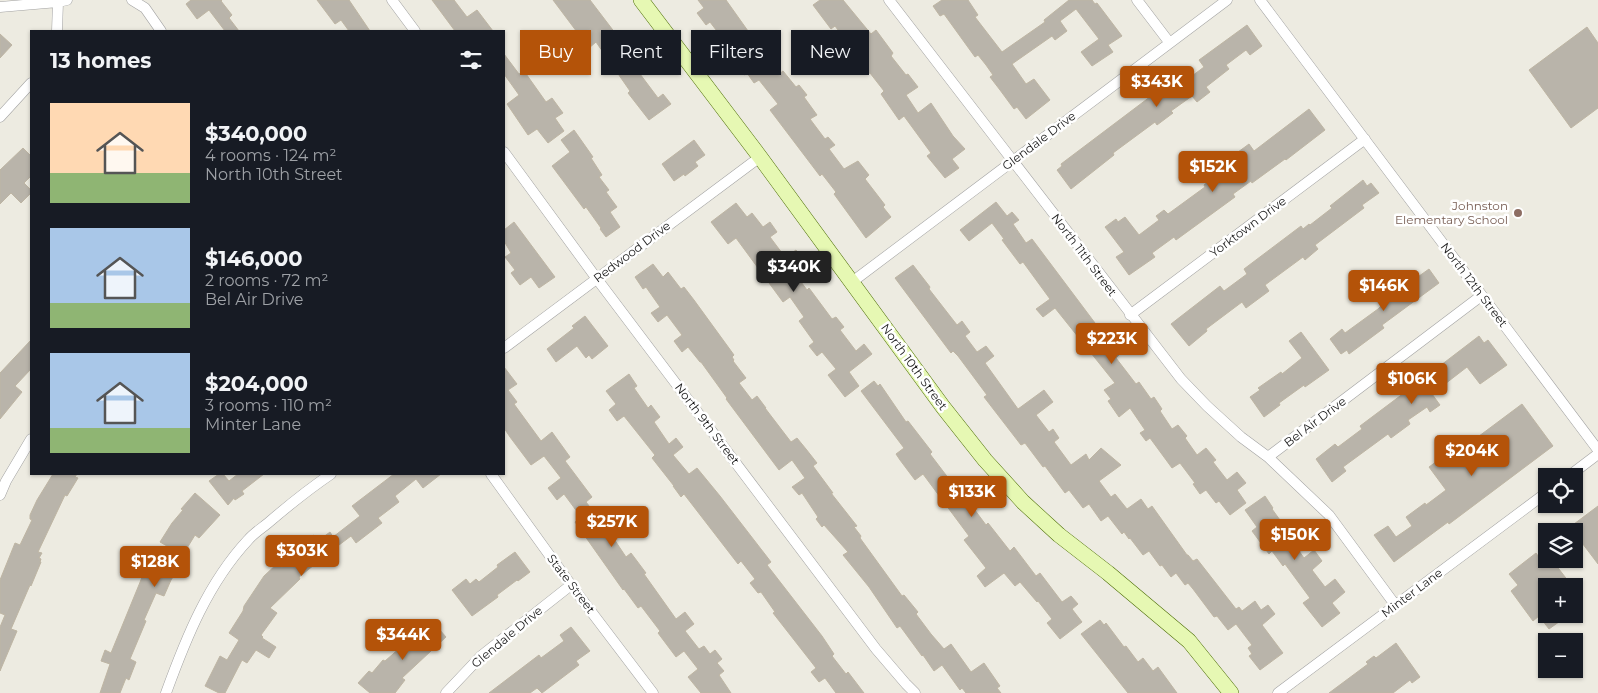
<!DOCTYPE html>
<meta charset="utf-8">
<style>
:root{--surface:#171b24;--page:#20242c;--text:#f1f3f6;--muted:#9ea1a6;--accent:#b45309}
body{margin:0;font-family:Montserrat,sans-serif;background:var(--page);color:var(--text);height:100vh;display:flex;flex-direction:column;font-size:19px;white-space:nowrap}
*{box-sizing:border-box;margin:0}
p{font-size:16px;color:var(--muted)}
.icon{flex:none;width:28px;height:28px;fill:none;stroke:currentColor;stroke-width:2;stroke-linecap:round;stroke-linejoin:round}
.map{position:relative;flex:1;overflow:hidden}
.details{position:absolute;left:30px;top:30px;width:475px;height:445px;display:flex;flex-direction:column;background:var(--surface);border-radius:0px;box-shadow:0 1px 4px #0004}
.details>*{flex:none}
.top-card{position:absolute;left:520px;top:30px;width:475px;height:45px;display:flex;gap:10px}
.fabs{position:absolute;left:1538px;top:468px;display:grid;gap:10px}
.fabs a{display:grid;place-items:center;width:45px;height:45px;border-radius:0px;background:var(--surface);box-shadow:0 1px 4px #0004;font-size:25px}
.price{position:absolute;translate:-50% -42px;padding:0 11px;border-radius:5px;background:var(--accent);color:#fff;font-size:16px;line-height:32px;filter:drop-shadow(0 1px 2px #0008)}
.price::after{content:'';position:absolute;left:50%;top:30px;width:15px;height:11px;margin-left:-8px;background:inherit;clip-path:polygon(0 0,100% 0,50% 100%)}
.price.active{background:#222;color:#fff}
ul{padding:0;list-style:none}
li{display:flex;align-items:center;gap:15px;height:125px;padding:0 20px}
li span{display:grid;place-items:center;flex:none;width:140px;height:100px;border-radius:0px;color:#555}
li>.icon{margin-inline-start:auto}
span .icon{width:60px;height:60px;fill:#fffc;stroke-width:1}
li b{font-size:21px}
h2{display:flex;justify-content:space-between;align-items:center;height:60px;padding:0 20px;font-size:21px}
.pill{padding:0 18px;border-radius:0px;background:var(--surface);box-shadow:0 1px 4px #0004;font-size:18px;line-height:45px}
.pill.active{background:var(--accent);color:#fff}
.map>svg:first-child{display:block}
</style>
<div class="map">
<svg width="1598" height="693" viewBox="0 0 1598 693">
<rect width="100%" height="100%" fill="#edebe1"/>
<path fill="#b9b4aa" stroke="#beb5a3" d="M 191,0 L 222,0 L 221,1 L 232,15 L 229,18 L 239,31 L 225,31 L 209,10 L 197,19 L 186,4 Z
M 317,0 L 349,0 L 370,31 L 349,31 L 341,20 L 335,24 Z
M 432,0 L 454,0 L 467,17 L 477,10 L 493,31 L 455,31 Z
M 553,0 L 590,0 L 641,67 L 640,68 L 643,71 L 640,74 L 658,98 L 663,94 L 671,104 L 649,120 L 628,93 L 630,91 L 596,42 L 589,48 Z
M 698,0 L 726,0 L 753,38 L 749,41 L 766,64 L 768,62 L 778,75 L 783,71 L 796,87 L 799,85 L 807,95 L 804,97 L 817,115 L 810,119 L 825,139 L 828,137 L 835,145 L 829,149 L 844,169 L 858,161 L 869,175 L 865,179 L 885,205 L 883,207 L 891,217 L 866,238 L 834,194 L 836,192 L 822,174 L 820,176 L 770,110 L 778,104 L 759,80 L 754,83 L 747,73 L 744,75 L 719,42 L 723,39 L 710,22 L 706,25 L 697,13 L 704,8 Z
M 820,0 L 843,0 L 871,34 L 876,30 L 893,53 L 891,56 L 906,75 L 908,74 L 918,87 L 906,95 L 918,113 L 931,103 L 953,136 L 965,149 L 952,159 L 959,168 L 945,178 L 927,156 L 931,153 L 904,116 L 899,120 L 881,94 L 884,91 L 870,73 L 867,74 L 848,49 L 851,47 L 835,26 L 831,29 L 813,5 Z
M 942,0 L 968,0 L 978,15 L 975,17 L 1002,52 L 1045,22 L 1044,20 L 1069,0 L 1092,0 L 1095,4 L 1097,3 L 1122,36 L 1108,45 L 1113,52 L 1092,66 L 1081,52 L 1099,39 L 1076,9 L 1060,21 L 1067,31 L 1055,40 L 1052,36 L 1012,64 L 1026,84 L 1034,79 L 1050,100 L 1026,119 L 1017,107 L 1014,109 L 1000,90 L 990,77 L 993,75 L 986,65 L 978,55 L 975,57 L 944,14 L 940,16 L 933,6 Z
M 1247,25 L 1262,46 L 1250,55 L 1246,50 L 1226,65 L 1229,69 L 1206,87 L 1210,92 L 1197,102 L 1192,96 L 1171,111 L 1173,113 L 1157,125 L 1155,122 L 1113,153 L 1114,155 L 1071,189 L 1057,170 L 1062,166 L 1061,164 L 1179,75 L 1184,82 L 1204,67 L 1199,60 Z
M 1587,27 L 1598,43 L 1598,108 L 1571,128 L 1529,70 Z
M 0,34 L 12,45 L 0,58 Z
M 504,54 L 519,74 L 524,71 L 546,102 L 552,98 L 563,113 L 555,118 L 564,131 L 548,143 L 537,129 L 528,135 L 507,104 L 519,95 L 504,74 Z
M 1309,109 L 1325,130 L 1286,160 L 1285,159 L 1252,183 L 1251,181 L 1233,194 L 1235,197 L 1176,240 L 1174,237 L 1152,253 L 1155,257 L 1129,275 L 1116,257 L 1124,252 L 1105,227 L 1116,219 L 1118,222 L 1125,217 L 1139,235 L 1159,220 L 1156,216 L 1164,210 L 1168,214 L 1205,187 L 1204,185 L 1238,159 L 1234,155 L 1249,144 L 1254,151 Z
M 574,130 L 593,157 L 591,158 L 602,175 L 599,177 L 609,190 L 606,192 L 617,207 L 610,212 L 620,227 L 606,237 L 600,229 L 601,228 L 586,207 L 584,209 L 552,166 L 570,152 L 561,140 Z
M 694,140 L 705,155 L 695,162 L 698,166 L 685,176 L 684,174 L 674,181 L 662,164 Z
M 23,148 L 31,156 L 31,176 L 24,183 L 31,190 L 31,193 L 21,203 L 11,193 L 0,204 L 0,170 Z
M 1363,180 L 1367,186 L 1371,183 L 1379,193 L 1362,205 L 1364,208 L 1315,245 L 1318,249 L 1305,260 L 1303,257 L 1265,285 L 1269,291 L 1246,308 L 1242,302 L 1206,329 L 1207,331 L 1189,346 L 1171,324 L 1220,286 L 1224,291 L 1247,274 L 1244,269 L 1301,226 L 1303,229 L 1309,224 L 1310,225 L 1332,208 L 1330,206 Z
M 996,202 L 1007,216 L 1012,212 L 1019,220 L 1013,224 L 1026,243 L 1032,239 L 1119,355 L 1116,358 L 1136,384 L 1139,382 L 1151,399 L 1154,397 L 1162,409 L 1160,411 L 1172,429 L 1178,425 L 1187,436 L 1185,438 L 1197,455 L 1206,448 L 1216,460 L 1213,462 L 1227,480 L 1237,472 L 1246,483 L 1237,490 L 1246,503 L 1230,515 L 1219,501 L 1216,503 L 1206,490 L 1200,494 L 1193,484 L 1195,483 L 1180,463 L 1172,468 L 1150,438 L 1146,441 L 1140,433 L 1145,430 L 1130,408 L 1119,417 L 1108,401 L 1111,399 L 1104,390 L 1115,383 L 1055,308 L 1043,317 L 1036,309 L 1050,299 L 1023,262 L 1020,264 L 1002,240 L 1004,239 L 992,223 L 969,241 L 960,230 Z
M 736,203 L 747,217 L 752,213 L 763,227 L 770,222 L 777,232 L 770,237 L 785,257 L 786,257 L 796,250 L 804,260 L 793,267 L 794,268 L 792,270 L 807,290 L 809,288 L 832,319 L 836,317 L 844,327 L 840,330 L 856,351 L 864,344 L 872,354 L 849,372 L 859,386 L 845,397 L 828,375 L 836,369 L 822,352 L 817,356 L 809,346 L 814,342 L 799,321 L 804,317 L 790,297 L 783,302 L 736,238 L 728,244 L 711,222 Z
M 514,222 L 555,277 L 539,288 L 531,277 L 520,285 L 511,273 L 515,270 L 505,257 L 511,253 L 504,241 L 504,230 Z
M 653,264 L 663,277 L 668,272 L 681,289 L 684,287 L 694,300 L 734,355 L 732,357 L 734,360 L 733,361 L 746,378 L 739,383 L 752,400 L 757,396 L 766,408 L 765,408 L 791,442 L 797,438 L 806,449 L 817,463 L 813,466 L 833,493 L 831,493 L 857,526 L 854,527 L 861,536 L 860,538 L 902,596 L 904,595 L 918,612 L 916,614 L 931,634 L 944,649 L 951,644 L 971,672 L 984,663 L 1000,686 L 997,688 L 1001,693 L 966,693 L 962,688 L 960,690 L 942,665 L 934,671 L 923,655 L 922,656 L 900,626 L 897,628 L 869,587 L 843,555 L 848,552 L 824,525 L 822,527 L 816,519 L 818,517 L 802,493 L 799,495 L 792,487 L 805,478 L 792,460 L 779,470 L 726,399 L 727,398 L 701,362 L 700,362 L 688,347 L 682,352 L 674,341 L 682,335 L 667,315 L 658,322 L 651,313 L 660,307 L 646,287 L 643,289 L 635,277 Z
M 913,265 L 930,287 L 929,289 L 957,325 L 962,321 L 970,332 L 965,336 L 977,352 L 986,346 L 994,356 L 985,363 L 1018,409 L 1044,390 L 1053,402 L 1036,415 L 1049,432 L 1053,429 L 1059,438 L 1054,442 L 1071,465 L 1086,454 L 1089,460 L 1101,448 L 1121,465 L 1099,481 L 1111,497 L 1115,494 L 1127,509 L 1141,499 L 1148,509 L 1152,506 L 1187,555 L 1188,555 L 1193,561 L 1197,559 L 1236,609 L 1239,607 L 1242,611 L 1255,601 L 1261,610 L 1268,605 L 1275,614 L 1262,625 L 1283,653 L 1260,670 L 1249,656 L 1252,654 L 1248,648 L 1252,645 L 1236,624 L 1228,630 L 1217,616 L 1214,617 L 1193,589 L 1188,583 L 1185,585 L 1176,573 L 1171,577 L 1162,565 L 1160,566 L 1149,551 L 1143,555 L 1130,538 L 1129,539 L 1124,532 L 1122,534 L 1108,516 L 1101,521 L 1089,504 L 1083,508 L 1069,490 L 1065,493 L 1045,466 L 1043,467 L 1025,443 L 1021,445 L 984,397 L 987,395 L 958,356 L 953,351 L 951,353 L 895,278 Z
M 1429,269 L 1439,283 L 1382,325 L 1384,328 L 1349,354 L 1347,350 L 1341,354 L 1330,339 L 1342,329 L 1345,333 L 1378,309 L 1384,303 L 1379,296 L 1394,285 L 1396,283 L 1401,289 Z
M 585,316 L 608,346 L 592,359 L 589,355 L 586,358 L 577,346 L 556,362 L 547,349 L 574,328 L 572,326 Z
M 1301,332 L 1329,370 L 1305,387 L 1304,385 L 1279,403 L 1280,405 L 1264,417 L 1250,397 L 1260,390 L 1258,388 L 1281,372 L 1282,374 L 1302,358 L 1289,341 Z
M 1479,336 L 1484,343 L 1488,340 L 1507,365 L 1480,384 L 1467,367 L 1432,394 L 1440,405 L 1430,412 L 1427,407 L 1408,420 L 1410,424 L 1391,438 L 1388,434 L 1343,467 L 1346,471 L 1332,482 L 1316,459 L 1335,444 L 1338,447 L 1362,429 L 1360,426 L 1412,387 L 1416,393 L 1433,381 L 1428,375 Z
M 31,340 L 31,369 L 15,386 L 22,392 L 0,419 L 0,373 Z
M 504,367 L 517,384 L 508,390 L 517,402 L 514,404 L 541,441 L 552,432 L 570,457 L 565,461 L 592,497 L 586,502 L 607,529 L 610,526 L 618,536 L 614,539 L 626,557 L 631,553 L 646,573 L 644,574 L 676,619 L 685,612 L 694,624 L 685,631 L 699,649 L 704,646 L 710,654 L 715,650 L 722,659 L 717,663 L 724,671 L 719,675 L 731,693 L 701,693 L 688,677 L 698,669 L 684,651 L 676,657 L 658,633 L 660,631 L 641,606 L 638,608 L 624,589 L 623,590 L 575,522 L 581,517 L 564,494 L 557,500 L 548,488 L 561,478 L 544,456 L 531,465 L 510,437 L 504,428 Z
M 629,374 L 637,386 L 634,388 L 648,408 L 651,405 L 660,417 L 654,422 L 669,444 L 676,438 L 683,447 L 673,455 L 689,474 L 697,468 L 720,496 L 771,562 L 767,565 L 822,636 L 834,654 L 832,656 L 846,674 L 848,672 L 864,693 L 836,693 L 825,678 L 819,682 L 811,672 L 816,668 L 773,613 L 775,612 L 761,592 L 758,593 L 750,583 L 755,579 L 741,561 L 738,564 L 684,494 L 681,497 L 673,486 L 674,486 L 652,458 L 655,455 L 624,416 L 617,421 L 609,410 L 616,404 L 606,391 Z
M 874,381 L 878,386 L 880,384 L 906,422 L 908,421 L 932,452 L 930,454 L 949,479 L 951,478 L 986,525 L 988,523 L 1010,551 L 1014,547 L 1036,576 L 1040,573 L 1062,602 L 1071,596 L 1078,604 L 1072,609 L 1082,622 L 1060,639 L 1047,623 L 1052,619 L 1038,601 L 1037,602 L 1020,582 L 1015,586 L 1004,573 L 985,587 L 977,576 L 986,568 L 964,540 L 969,536 L 923,474 L 915,480 L 900,460 L 896,454 L 904,448 L 861,391 Z
M 1522,404 L 1553,446 L 1449,524 L 1448,522 L 1394,562 L 1374,535 L 1388,526 L 1396,537 L 1412,526 L 1406,517 L 1425,503 L 1426,505 L 1446,490 L 1429,467 L 1448,453 L 1451,457 Z
M 53,474 L 77,474 L 75,477 L 78,478 L 67,496 L 65,495 L 38,552 L 42,553 L 39,558 L 41,559 L 40,562 L 41,562 L 31,586 L 30,585 L 11,629 L 17,631 L 0,671 L 0,627 L 5,615 L 0,613 L 0,580 L 15,543 L 20,545 L 32,520 L 30,519 L 30,515 L 37,500 Z
M 219,474 L 223,474 L 229,481 L 238,474 L 264,474 L 242,491 L 244,494 L 235,500 L 234,498 L 228,505 L 209,481 Z
M 394,474 L 441,474 L 423,488 L 416,479 L 395,496 L 399,502 L 378,518 L 382,523 L 356,543 L 351,536 L 331,551 L 334,556 L 322,565 L 319,561 L 299,577 L 300,579 L 270,608 L 277,613 L 261,635 L 263,637 L 262,638 L 276,647 L 269,658 L 256,650 L 247,663 L 242,660 L 225,693 L 219,693 L 205,686 L 220,656 L 227,660 L 239,640 L 229,633 L 243,611 L 244,606 L 264,576 L 278,563 L 282,568 L 300,551 L 297,547 L 314,535 L 318,541 L 330,532 L 333,537 L 360,516 L 352,506 Z
M 195,493 L 220,515 L 199,538 L 195,535 L 181,558 L 184,560 L 171,580 L 164,596 L 156,593 L 144,620 L 146,621 L 130,659 L 136,662 L 129,680 L 126,678 L 120,693 L 100,693 L 110,664 L 101,661 L 105,650 L 111,653 L 143,575 L 147,577 L 167,546 L 160,542 L 172,523 L 183,510 L 181,509 Z
M 1265,496 L 1273,508 L 1272,509 L 1285,527 L 1290,522 L 1299,534 L 1291,540 L 1304,558 L 1314,550 L 1322,561 L 1312,570 L 1325,587 L 1335,579 L 1345,592 L 1332,603 L 1340,613 L 1322,627 L 1303,603 L 1310,598 L 1285,564 L 1283,566 L 1272,551 L 1269,554 L 1252,531 L 1257,527 L 1245,510 Z
M 1598,506 L 1598,564 L 1570,527 Z
M 515,552 L 530,572 L 518,581 L 517,580 L 497,595 L 498,597 L 472,616 L 452,590 L 466,579 L 470,584 L 476,579 L 479,582 L 498,567 L 497,565 Z
M 1536,553 L 1545,566 L 1552,560 L 1572,586 L 1546,586 L 1546,614 L 1570,614 L 1549,629 L 1539,616 L 1533,621 L 1511,591 L 1518,585 L 1509,574 Z
M 1100,620 L 1104,625 L 1106,623 L 1124,647 L 1126,646 L 1138,662 L 1143,658 L 1153,671 L 1158,667 L 1177,693 L 1128,693 L 1081,634 Z
M 432,621 L 446,637 L 402,678 L 405,680 L 395,693 L 370,693 L 358,683 L 369,671 L 372,673 L 383,660 L 385,661 L 409,640 L 406,636 L 416,627 L 420,631 Z
M 571,627 L 590,651 L 576,661 L 579,665 L 542,693 L 537,688 L 530,693 L 489,693 L 539,655 L 541,658 L 564,641 L 560,635 Z
M 1396,643 L 1420,677 L 1412,683 L 1410,680 L 1393,693 L 1329,693 L 1368,664 L 1366,662 L 1374,656 L 1376,658 Z"/>
<g fill="none" stroke-linecap="round" stroke-linejoin="round">
<defs>
<path id="street" d="M 132,0 L 145,8 L 161,31
M 392,0 L 415,31
M 889,0 L 1181,379 L 1207,406 L 1241,437 L 1268,457 L 1329,515 L 1396,606
M 1137,0 L 1169,42
M 1260,0 L 1598,450
M 0,7 L 58,2 L 67,0
M 57,31 L 58,2
M 0,117 L 31,83
M 504,152 L 597,279 L 876,649 L 906,684 L 915,693
M 852,282 L 1227,0
M 1130,315 L 1365,139
M 504,348 L 760,157
M 1268,457 L 1481,296
M 491,474 L 571,585 L 653,693
M 1569,476 L 1598,454
M 0,495 L 6,481 L 31,439
M 166,693 C 186,638 208,583 248,540 C 254,533 262,528 268,523 C 289,505 309,489 331,474
M 446,693 L 481,656 L 571,585
M 1278,693 L 1546,493"/>
<path id="secondary" d="M 641,0 L 760,157 L 943,407 L 985,460 L 1023,502 L 1059,535 L 1108,573 L 1189,641 L 1231,693"/>
</defs>
<use href="#street" stroke="#a2a2a2" stroke-width="11"/>
<use href="#secondary" stroke="#4d6e06" stroke-width="16"/>
<use href="#street" stroke="#fff" stroke-width="10"/>
<use href="#secondary" stroke="#e6f8b3" stroke-width="15"/>
</g>
<circle fill="#8d6e63" stroke="#fff" stroke-width="2" cx="1518" cy="213" r="5"/>
<g text-anchor="middle" stroke-width="5" stroke-linejoin="round" paint-order="stroke">
<g font-size="12" fill="#1b1b1b" stroke="#fff">
<text transform="translate(1039 141) rotate(-37)" y="4">Glendale Drive</text>
<text transform="translate(1248 227) rotate(-37)" y="4">Yorktown Drive</text>
<text transform="translate(632 252) rotate(-37)" y="4">Redwood Drive</text>
<text transform="translate(1084 255) rotate(53)" y="4">North 11th Street</text>
<text transform="translate(1474 285) rotate(53)" y="4">North 12th Street</text>
<text transform="translate(914 367) rotate(54)" y="4">North 10th Street</text>
<text transform="translate(1315 422) rotate(-37)" y="4">Bel Air Drive</text>
<text transform="translate(707 424) rotate(53)" y="4">North 9th Street</text>
<text transform="translate(571 584) rotate(53)" y="4">State Street</text>
<text transform="translate(1412 593) rotate(-37)" y="4">Minter Lane</text>
<text transform="translate(507 637) rotate(-40)" y="4">Glendale Drive</text>
</g>
<g font-size="12" fill="#785e54" stroke="#fff" text-anchor="end">
<text x="1508" y="210">Johnston<tspan x="1508" dy="14">Elementary School</tspan></text>
</g>
</g>
</svg>
<div class="fabs">
<a><svg class="icon" aria-label="locate" viewBox="0 0 24 24"><circle cx="12" cy="12" r="6"/><path d="M12 2v4M12 18v4M2 12h4M18 12h4"/></svg></a>
<a><svg class="icon" aria-label="layers" viewBox="0 0 24 24"><path d="M12 4l9 5-9 5-9-5zM3 14l9 5 9-5"/></svg></a>
<a>+</a>
<a>−</a>
</div>
<b class="price" style="left:1157px;top:108px">$343K</b>
<b class="price" style="left:1213px;top:193px">$152K</b>
<b class="price active" style="left:794px;top:293px">$340K</b>
<b class="price" style="left:1384px;top:312px">$146K</b>
<b class="price" style="left:1112px;top:365px">$223K</b>
<b class="price" style="left:1412px;top:405px">$106K</b>
<b class="price" style="left:1472px;top:477px">$204K</b>
<b class="price" style="left:972px;top:518px">$133K</b>
<b class="price" style="left:612px;top:548px">$257K</b>
<b class="price" style="left:1295px;top:561px">$150K</b>
<b class="price" style="left:302px;top:577px">$303K</b>
<b class="price" style="left:155px;top:588px">$128K</b>
<b class="price" style="left:403px;top:661px">$344K</b>
<div class="top-card">
<a class="pill active">Buy</a>
<a class="pill">Rent</a>
<a class="pill">Filters</a>
<a class="pill">New</a>
</div>
<section class="details">
<h2>13 homes<svg class="icon" aria-label="filters" viewBox="0 0 24 24"><path d="M4 7h16M4 17h16"/><circle cx="9" cy="7" r="2"/><circle cx="15" cy="17" r="2"/></svg></h2>
<ul>
<li><span style="background:linear-gradient(#ffd9b3 70%,#8fb573 0)"><svg class="icon" aria-label="home" viewBox="0 0 24 24"><path d="M3 11l9-7 9 7M6 9v11h12V9"/></svg></span><div><b>$340,000</b><p>4 rooms · 124 m²</p><p>North 10th Street</p></div></li>
<li><span style="background:linear-gradient(#a9c7e8 75%,#8fb573 0)"><svg class="icon" aria-label="home" viewBox="0 0 24 24"><path d="M3 11l9-7 9 7M6 9v11h12V9"/></svg></span><div><b>$146,000</b><p>2 rooms · 72 m²</p><p>Bel Air Drive</p></div></li>
<li><span style="background:linear-gradient(#a9c7e8 75%,#8fb573 0)"><svg class="icon" aria-label="home" viewBox="0 0 24 24"><path d="M3 11l9-7 9 7M6 9v11h12V9"/></svg></span><div><b>$204,000</b><p>3 rooms · 110 m²</p><p>Minter Lane</p></div></li>
</ul>
</section>
</div>
